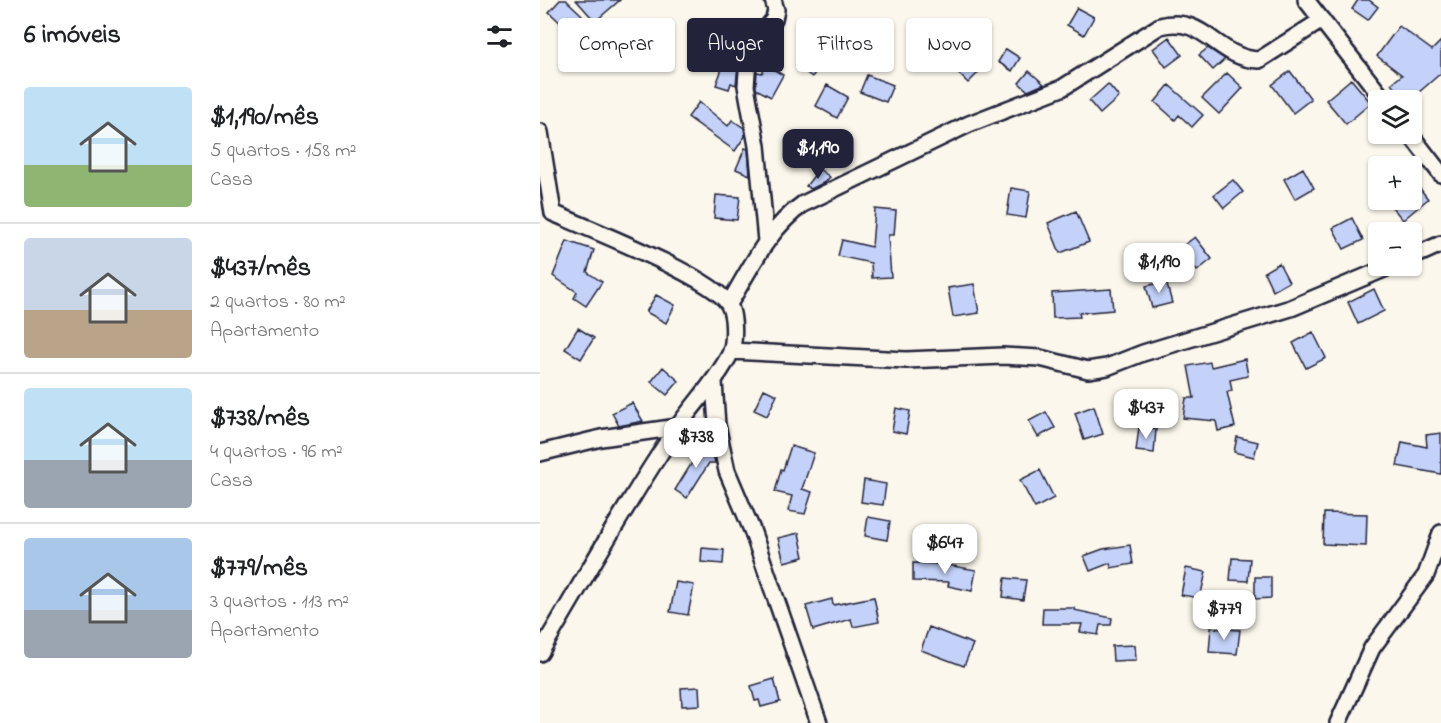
<!DOCTYPE html>
<html lang="pt">
<meta charset="utf-8">
<style>
:root{--surface:#fff;--page:#f2f2f2;--text:#202124;--muted:#757577;--line:#e0e0e0;--accent:#22223b}
body{margin:0;font-family:"Indie Flower",sans-serif;background:var(--page);color:var(--text);height:100vh;display:flex;flex-direction:column;font-size:22px;white-space:nowrap}
*{box-sizing:border-box;margin:0}
p{font-size:20px;color:var(--muted)}
.icon{flex:none;width:33px;height:33px;fill:none;stroke:currentColor;stroke-width:2;stroke-linecap:round;stroke-linejoin:round}
.map{position:relative;flex:1;overflow:hidden}
.side{display:flex;flex-direction:column;background:var(--surface);width:540px}
.side>*{flex:none}
.guide{position:absolute;left:18px;top:18px;width:570px;height:54px;display:flex;gap:12px}
.controls{position:absolute;left:828px;top:90px;display:grid;gap:12px}
.controls a{display:grid;place-items:center;width:54px;height:54px;border-radius:6px;background:var(--surface);box-shadow:0 2px 4px #0004;font-size:30px}
.price{position:absolute;translate:-50% -51px;padding:0 14px;border-radius:12px;background:#fff;color:#222;font-size:20px;line-height:39px;filter:drop-shadow(0 2px 3px #0008)}
.price::after{content:'';position:absolute;left:50%;top:36px;width:18px;height:14px;margin-left:-9px;background:inherit;clip-path:polygon(0 0,100% 0,50% 100%)}
.price.active{background:var(--accent);color:#fff}
ul{padding:0;list-style:none}
li{display:flex;align-items:center;gap:18px;height:150px;padding:0 24px}
li+li{border-top:2px solid var(--line)}
li span{display:grid;place-items:center;flex:none;width:168px;height:120px;border-radius:6px;color:#555}
li>.icon{margin-inline-start:auto}
span .icon{width:72px;height:72px;fill:#fffc;stroke-width:1}
li b{font-size:26px}
h2{display:flex;justify-content:space-between;align-items:center;height:72px;padding:0 24px;font-size:26px}
.tag{padding:0 21px;border-radius:6px;background:var(--surface);box-shadow:0 2px 4px #0004;font-size:21px;line-height:54px}
.tag.active{background:var(--accent);color:#fff}
main{display:flex;flex:1;min-height:0}
.map>svg:first-child{display:block}
</style>
<main>
<section class="side">
<h2>6 imóveis<svg class="icon" aria-label="filters" viewBox="0 0 24 24"><path d="M4 7h16M4 17h16"/><circle cx="9" cy="7" r="2"/><circle cx="15" cy="17" r="2"/></svg></h2>
<ul>
<li><span style="background:linear-gradient(#bfe0f5 65%,#8fb573 0)"><svg class="icon" aria-label="home" viewBox="0 0 24 24"><path d="M3 11l9-7 9 7M6 9v11h12V9"/></svg></span><div><b>$1,190/mês</b><p>5 quartos · 158 m²</p><p>Casa</p></div></li>
<li><span style="background:linear-gradient(#c9d6e8 60%,#b9a48a 0)"><svg class="icon" aria-label="home" viewBox="0 0 24 24"><path d="M3 11l9-7 9 7M6 9v11h12V9"/></svg></span><div><b>$437/mês</b><p>2 quartos · 80 m²</p><p>Apartamento</p></div></li>
<li><span style="background:linear-gradient(#bfe0f5 60%,#9aa5b1 0)"><svg class="icon" aria-label="home" viewBox="0 0 24 24"><path d="M3 11l9-7 9 7M6 9v11h12V9"/></svg></span><div><b>$738/mês</b><p>4 quartos · 96 m²</p><p>Casa</p></div></li>
<li><span style="background:linear-gradient(#a9c7e8 60%,#9aa5b1 0)"><svg class="icon" aria-label="home" viewBox="0 0 24 24"><path d="M3 11l9-7 9 7M6 9v11h12V9"/></svg></span><div><b>$779/mês</b><p>3 quartos · 113 m²</p><p>Apartamento</p></div></li>
</ul>
</section>
<div class="map">
<svg width="901" height="723" viewBox="0 0 901 723">
<rect width="100%" height="100%" fill="#fbf7ec"/>
<filter id="ink" filterUnits="userSpaceOnUse"><feTurbulence type="fractalNoise" baseFrequency=".0167" numOctaves="2"/><feDisplacementMap in="SourceGraphic" scale="12" xChannelSelector="R" yChannelSelector="G"/><feConvolveMatrix kernelMatrix="1 2 1 2 8 2 1 2 1" color-interpolation-filters="sRGB"/></filter>
<g filter="url(#ink)">
<path fill="#c4d2f9" stroke="#22223b" stroke-width="1.5" d="M 20,0 L 26,0 L 42,15 L 28,30 L 9,12 Z
M 36,0 L 80,0 L 58,19 L 53,19 Z
M 818,0 L 829,0 L 838,7 L 828,20 L 812,9 Z
M 537,8 L 554,17 L 544,35 L 527,25 Z
M 295,20 L 312,26 L 301,57 L 284,50 Z
M 859,26 L 892,50 L 901,41 L 901,73 L 870,100 L 866,100 L 851,84 L 862,75 L 837,56 Z
M 629,37 L 642,55 L 626,67 L 613,49 Z
M 76,39 L 91,52 L 75,71 L 60,58 Z
M 268,48 L 285,60 L 272,77 L 256,65 Z
M 668,48 L 685,59 L 673,70 L 659,55 Z
M 466,49 L 480,58 L 472,71 L 458,62 Z
M 174,57 L 198,65 L 196,85 L 191,83 L 189,89 L 176,85 L 182,69 L 171,64 Z
M 425,60 L 438,73 L 428,83 L 415,70 Z
M 226,65 L 243,75 L 231,97 L 216,89 L 216,85 L 217,72 L 222,73 Z
M 489,71 L 504,84 L 488,91 L 479,83 Z
M 750,71 L 771,99 L 753,113 L 732,85 Z
M 687,73 L 703,88 L 679,114 L 662,98 Z
M 327,75 L 353,85 L 346,102 L 320,92 Z
M 811,79 L 831,103 L 806,124 L 786,100 Z
M 568,84 L 579,97 L 560,114 L 549,101 Z
M 287,85 L 308,97 L 297,118 L 276,106 Z
M 629,85 L 663,115 L 652,127 L 639,115 L 635,120 L 615,102 Z
M 159,102 L 188,126 L 192,120 L 204,128 L 205,136 L 195,151 L 148,117 Z
M 205,148 L 208,149 L 210,175 L 196,169 Z
M 763,168 L 774,188 L 755,199 L 744,179 Z
M 279,169 L 290,177 L 285,182 L 271,189 L 266,186 Z
M 872,178 L 888,199 L 863,220 L 846,200 L 872,200 Z
M 693,180 L 703,192 L 684,208 L 674,195 Z
M 471,188 L 490,191 L 486,218 L 467,215 Z
M 176,195 L 200,197 L 197,220 L 174,218 Z
M 335,209 L 356,211 L 354,235 L 348,235 L 351,277 L 332,278 L 331,263 L 298,256 L 302,240 L 332,247 Z
M 536,211 L 549,242 L 520,253 L 508,223 Z
M 812,218 L 823,240 L 804,249 L 793,228 Z
M 655,237 L 672,259 L 657,271 L 639,249 Z
M 27,241 L 54,250 L 47,272 L 62,282 L 46,306 L 34,298 L 37,292 L 13,276 Z
M 739,263 L 749,282 L 733,291 L 724,272 Z
M 626,281 L 632,303 L 612,308 L 606,286 Z
M 434,284 L 439,313 L 413,317 L 408,288 Z
M 571,289 L 573,310 L 539,313 L 540,317 L 513,318 L 512,293 Z
M 834,289 L 844,311 L 818,324 L 808,302 Z
M 116,295 L 135,305 L 126,323 L 106,312 Z
M 38,328 L 54,338 L 41,359 L 25,349 Z
M 773,332 L 786,358 L 766,368 L 753,343 Z
M 705,359 L 708,376 L 690,380 L 692,391 L 687,392 L 695,427 L 678,431 L 676,421 L 643,418 L 646,398 L 654,398 L 648,366 L 670,362 L 671,367 Z
M 123,367 L 139,381 L 127,395 L 111,382 Z
M 224,389 L 237,395 L 227,416 L 214,410 Z
M 92,403 L 103,421 L 79,426 L 72,413 Z
M 554,406 L 563,434 L 544,440 L 535,413 Z
M 356,408 L 370,411 L 366,434 L 352,431 Z
M 506,412 L 515,428 L 498,437 L 489,421 Z
M 599,427 L 616,429 L 614,453 L 596,451 Z
M 901,433 L 901,474 L 857,466 L 862,442 L 887,447 L 886,435 Z
M 697,437 L 718,442 L 714,457 L 694,452 Z
M 162,440 L 171,443 L 175,463 L 169,463 L 147,498 L 135,490 L 155,458 Z
M 251,446 L 274,453 L 262,489 L 272,492 L 265,514 L 248,511 L 252,496 L 235,492 L 241,469 L 243,470 Z
M 500,470 L 514,498 L 495,508 L 480,480 Z
M 324,480 L 346,484 L 343,505 L 321,502 Z
M 784,513 L 827,514 L 826,546 L 783,544 Z
M 328,517 L 350,521 L 347,540 L 325,536 Z
M 259,533 L 264,557 L 244,562 L 238,538 Z
M 590,545 L 593,564 L 571,568 L 570,563 L 550,571 L 544,556 L 563,549 Z
M 162,548 L 184,550 L 183,564 L 161,562 Z
M 692,558 L 710,559 L 708,581 L 690,580 Z
M 373,563 L 402,564 L 436,570 L 432,591 L 408,586 L 409,582 L 373,581 Z
M 646,568 L 666,572 L 660,598 L 641,595 Z
M 715,577 L 731,577 L 731,598 L 715,599 Z
M 465,578 L 486,580 L 483,600 L 463,597 Z
M 136,582 L 154,585 L 148,615 L 130,612 Z
M 334,597 L 339,622 L 313,627 L 311,619 L 273,630 L 266,606 L 292,599 L 293,605 Z
M 503,608 L 534,608 L 534,610 L 572,618 L 571,625 L 560,625 L 558,635 L 540,632 L 542,624 L 502,624 Z
M 389,627 L 433,644 L 424,666 L 381,650 Z
M 671,628 L 700,630 L 697,654 L 669,652 Z
M 595,645 L 596,660 L 573,661 L 572,646 Z
M 234,679 L 240,702 L 221,707 L 219,700 L 215,701 L 211,686 Z
M 159,687 L 160,705 L 142,706 L 141,688 Z"/>
<g fill="none" stroke-linecap="round" stroke-linejoin="round">
<defs>
<path id="street" d="M 766,0 L 844,100
M 0,132 L 13,213 C 45,227 175,278 189,305 C 195,316 195,343 190,354 C 176,382 154,403 137,428 C 88,500 45,578 0,653
M 870,134 L 901,174
M 226,241 L 217,146 L 206,86 L 207,72 L 212,46 L 234,19 L 236,10 L 233,0
M 872,257 L 901,244
M 189,304 C 210,269 228,229 263,204 L 429,124 L 522,88 L 620,26 C 665,14 677,59 719,60 L 782,20
M 191,351 L 366,360 L 463,356 L 500,358 L 548,370 L 567,367 L 603,353 L 751,308 L 851,266
M 174,382 L 177,425 L 187,471 L 212,530 L 279,723
M 0,453 L 61,438 L 138,427
M 798,723 L 832,648 L 886,575 L 901,533"/>
</defs>
<use href="#street" stroke="#22223b" stroke-width="20"/>
<use href="#street" stroke="#fbf7ec" stroke-width="15"/>
</g>
</g>
</svg>
<div class="controls">
<a><svg class="icon" aria-label="layers" viewBox="0 0 24 24"><path d="M12 4l9 5-9 5-9-5zM3 14l9 5 9-5"/></svg></a>
<a>+</a>
<a>−</a>
</div>
<b class="price active" style="left:278px;top:180px">$1,190</b>
<b class="price" style="left:619px;top:294px">$1,190</b>
<b class="price" style="left:606px;top:440px">$437</b>
<b class="price" style="left:156px;top:469px">$738</b>
<b class="price" style="left:405px;top:575px">$647</b>
<b class="price" style="left:684px;top:641px">$779</b>
<div class="guide">
<a class="tag">Comprar</a>
<a class="tag active">Alugar</a>
<a class="tag">Filtros</a>
<a class="tag">Novo</a>
</div>
</div>
</main>
